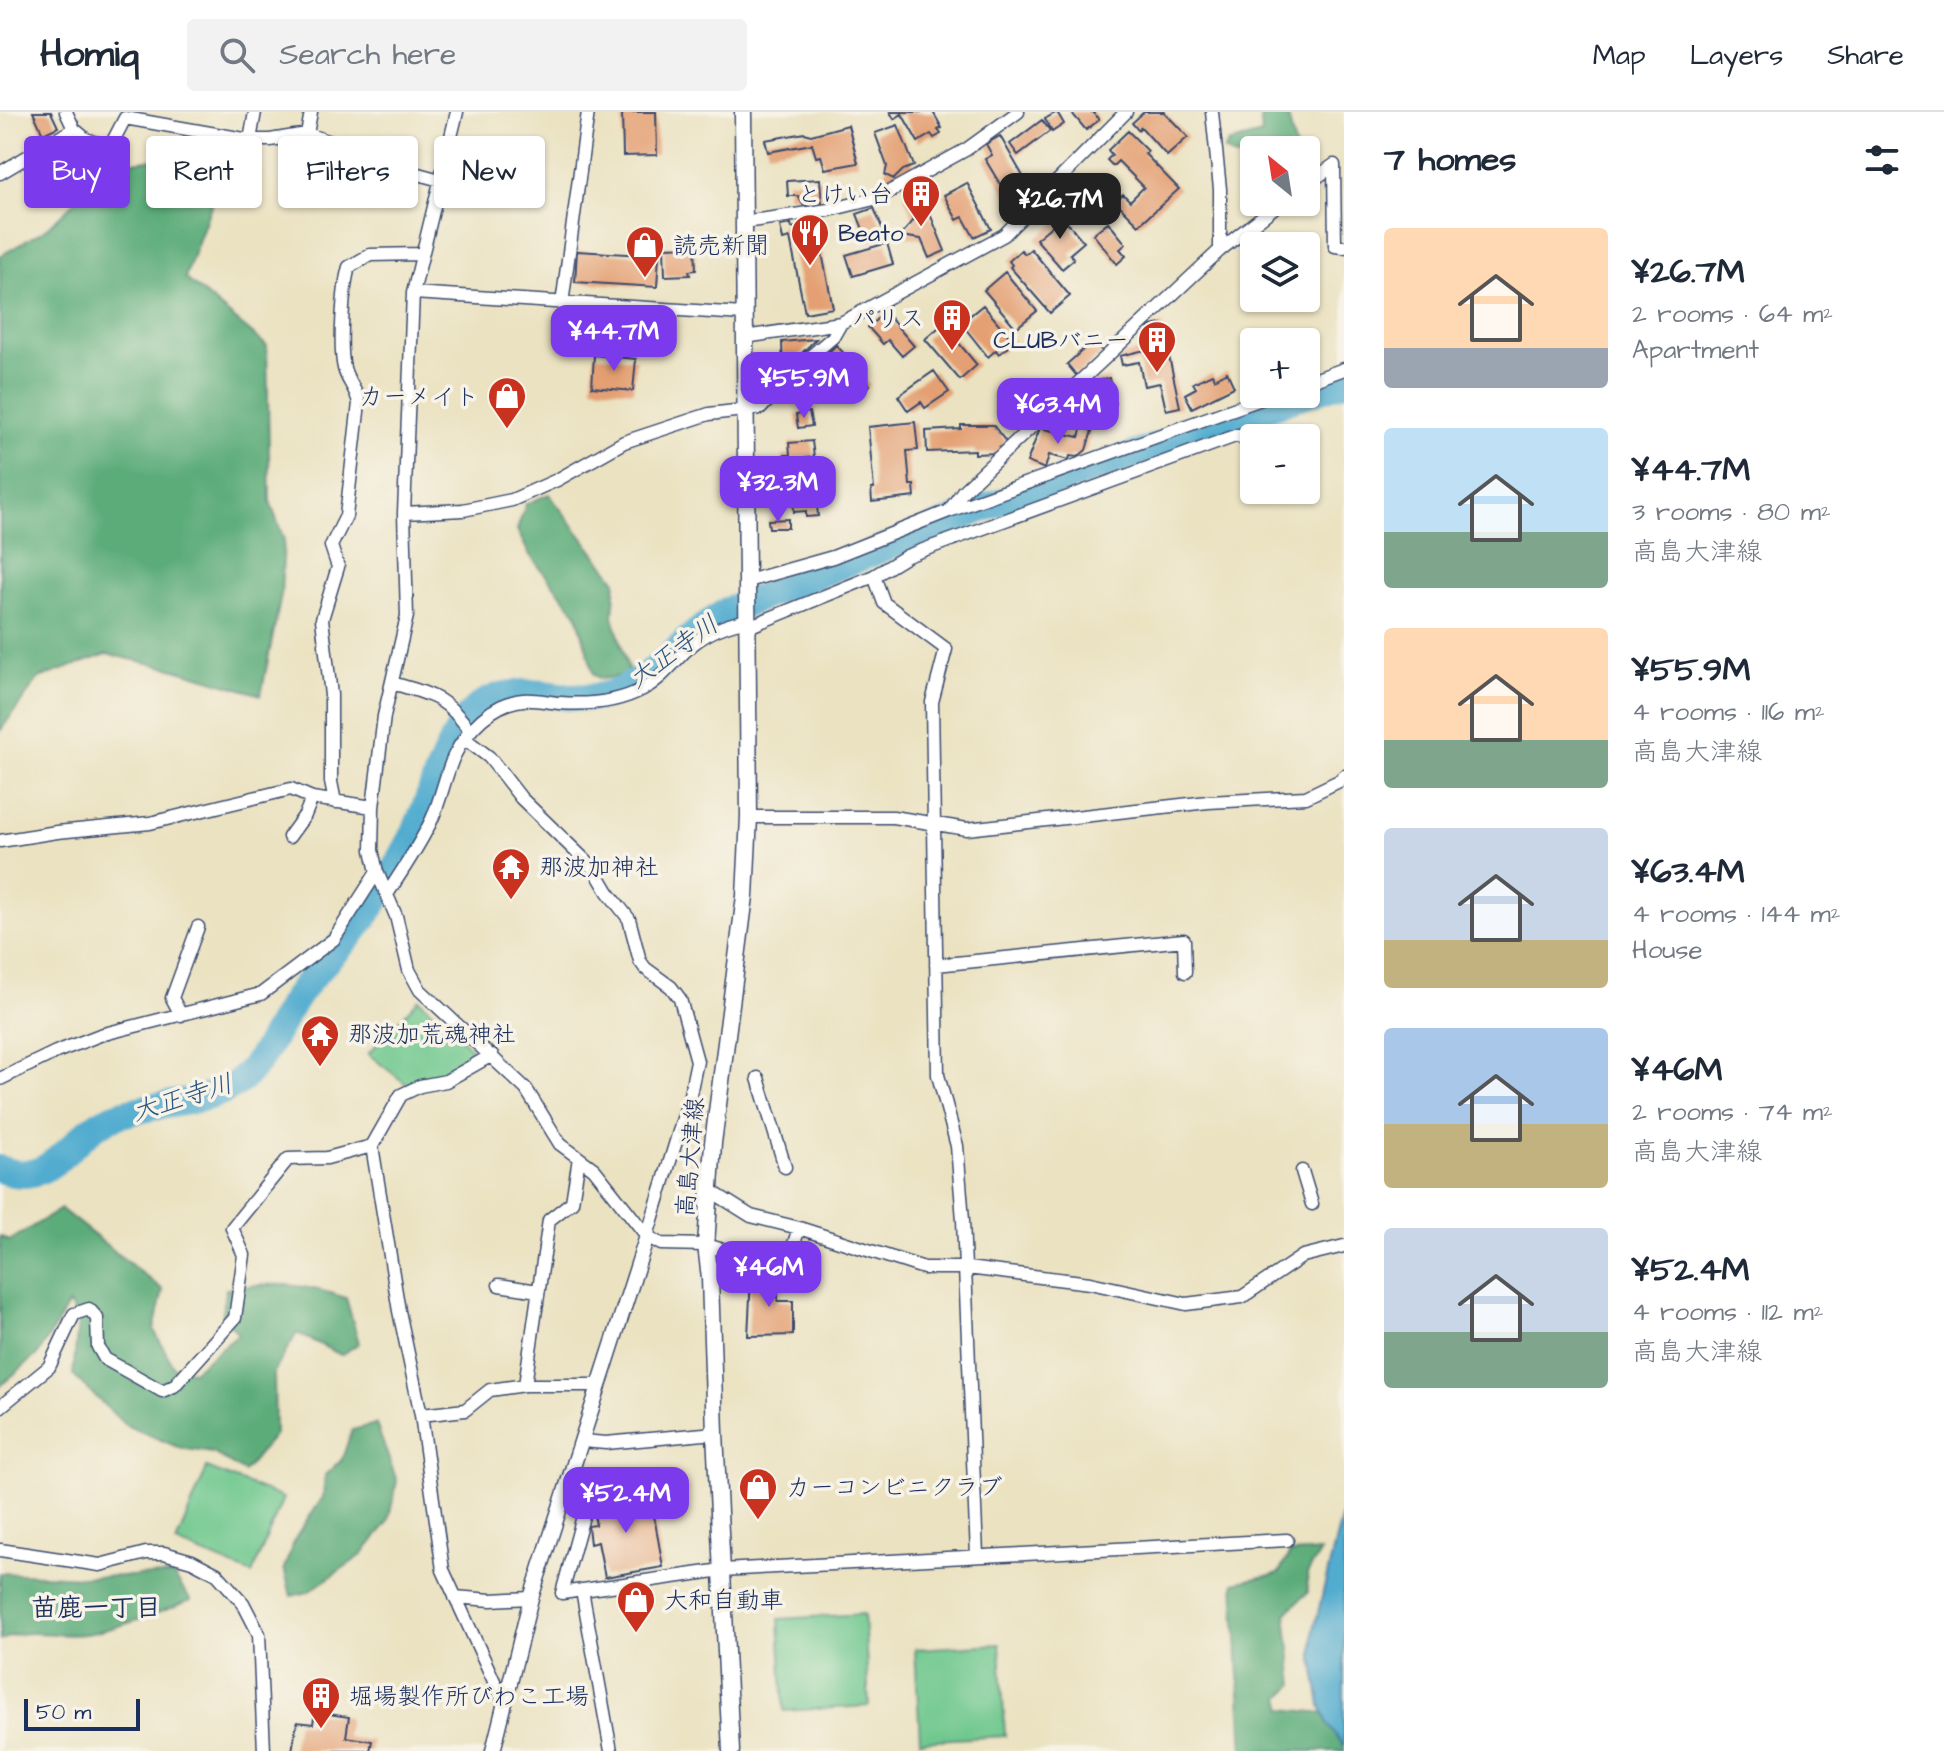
<!DOCTYPE html>
<meta charset="utf-8">
<style>
:root{--surface:#fff;--page:#f2f2f3;--text:#1f2937;--muted:#747a83;--line:#e0e1e3;--accent:#7c3aed}
body{margin:0;font-family:"Architects Daughter","Klee One",sans-serif;background:var(--page);color:var(--text);height:100vh;display:flex;flex-direction:column;font-size:30px;white-space:nowrap}
*{box-sizing:border-box;margin:0}
p{font-size:26px;color:var(--muted)}
.icon{flex:none;width:44px;height:44px;fill:none;stroke:currentColor;stroke-width:2;stroke-linecap:round;stroke-linejoin:round}
.map{position:relative;flex:1;overflow:hidden}
.drawer{display:flex;flex-direction:column;background:var(--surface);width:600px}
.drawer>*{flex:none}
.hud{position:absolute;left:24px;top:24px;width:760px;height:72px;display:flex;gap:16px}
.needle{width:52px;rotate:330deg}
.tools{position:absolute;left:1240px;top:24px;display:grid;gap:16px}
.tools a{display:grid;place-items:center;width:80px;height:80px;border-radius:8px;background:var(--surface);box-shadow:0 2px 6px #0004;font-size:40px}
.scale{position:absolute;left:24px;bottom:20px;width:116px;box-sizing:border-box;padding-left:8px;border:4px solid #1b2f5e;border-top:0;font-size:22px;line-height:28px;white-space:nowrap;color:#1b2f5e;-webkit-text-stroke:6px #f7f3e8;paint-order:stroke}
.price{position:absolute;translate:-50% -68px;padding:0 18px;border-radius:16px;background:var(--accent);color:#fff;font-size:26px;line-height:52px;filter:drop-shadow(0 2px 4px #0008)}
.price::after{content:'';position:absolute;left:50%;top:48px;width:24px;height:18px;margin-left:-12px;background:inherit;clip-path:polygon(0 0,100% 0,50% 100%)}
.price.on{background:#222;color:#fff}
ul{padding:0;list-style:none}
li{display:flex;align-items:center;gap:24px;height:200px;padding:0 40px}
li span{display:grid;place-items:center;flex:none;width:224px;height:160px;border-radius:8px;color:#555}
li>.icon{margin-inline-start:auto}
span .icon{width:96px;height:96px;fill:#fffc;stroke-width:1}
li b{font-size:34px}
h2{display:flex;justify-content:space-between;align-items:center;height:96px;padding:0 40px;font-size:34px}
.tag{padding:0 28px;border-radius:8px;background:var(--surface);box-shadow:0 2px 6px #0004;font-size:28px;line-height:72px}
.tag.on{background:var(--accent);color:#fff}
header{display:flex;align-items:center;gap:48px;box-sizing:border-box;height:112px;padding:0 40px;background:var(--surface);border-bottom:2px solid var(--line)}
header strong{font-size:38px}
nav{display:flex;gap:44px;margin-inline-start:auto;font-size:28px}
.search{width:560px;height:72px;background:var(--page);display:flex;align-items:center;gap:20px;box-sizing:border-box;padding:0 28px;border-radius:8px;color:var(--muted);font-size:30px}
main{display:flex;flex:1;min-height:0}
.map>svg:first-child{display:block}
</style>
<header>
<strong>Homiq</strong>
<div class="search"><svg class="icon" aria-label="search" viewBox="0 0 24 24"><circle cx="10" cy="10" r="6"/><path d="M15 15l6 6"/></svg>Search here</div>
<nav><a>Map</a><a>Layers</a><a>Share</a></nav>
</header>
<main>
<div class="map">
<svg width="1344" height="1639" viewBox="0 0 1344 1639">
<rect width="100%" height="100%" fill="#f7f3e8"/>
<filter id="ink" filterUnits="userSpaceOnUse"><feTurbulence type="fractalNoise" baseFrequency=".0125" numOctaves="2"/><feDisplacementMap in="SourceGraphic" scale="16" xChannelSelector="R" yChannelSelector="G"/><feConvolveMatrix kernelMatrix="1 2 1 2 8 2 1 2 1" color-interpolation-filters="sRGB"/></filter>
<filter id="wash" filterUnits="userSpaceOnUse"><feTurbulence type="fractalNoise" baseFrequency=".006" numOctaves="4" result="noise"/><feDisplacementMap in="SourceGraphic" scale="32" xChannelSelector="R" yChannelSelector="G"/><feGaussianBlur stdDeviation="1.8" result="paint"/><feColorMatrix in="noise" values="0 0 0 0 0 0 0 0 0 0 0 0 0 0 0 0 0 1.4 0 .05"/><feComposite in="paint" operator="in"/></filter>
<g filter="url(#wash)">
<rect width="100%" height="100%" fill="#ebe2c1"/>
<path fill="#70c88e" stroke="#467c76" stroke-width="2" d="M 419,887 L 477,942 L 437,963 L 406,972 L 368,942 Z
M 207,1356 L 283,1386 L 252,1462 L 176,1431 Z
M 864,1502 L 869,1594 L 784,1599 L 779,1507 Z
M 1000,1532 L 1005,1624 L 920,1629 L 915,1537 Z"/>
<path fill="#5cac79" stroke="#3c6e6c" stroke-width="2" d="M 1260,0 L 1287,0 L 1296,38 L 1254,38 L 1254,45 L 1237,46 L 1224,39 L 1228,31 L 1262,22 Z
M 231,38 L 185,166 L 267,234 L 270,389 L 284,428 L 281,483 L 261,583 L 175,557 L 107,542 L 39,566 L 0,619 L 0,144 L 46,117 L 115,52 Z
M 549,382 L 616,469 L 613,504 L 628,556 L 627,563 L 601,567 L 594,563 L 577,502 L 529,442 L 517,418 L 526,392 Z
M 61,1097 L 163,1178 L 154,1218 L 174,1256 L 193,1259 L 238,1222 L 222,1202 L 226,1177 C 274,1170 300,1170 346,1186 L 359,1231 L 341,1243 L 297,1221 L 274,1260 L 275,1322 L 244,1360 L 213,1341 L 180,1336 L 125,1313 L 73,1263 L 78,1209 L 69,1192 L 39,1241 L 0,1274 L 0,1124 L 9,1129 Z
M 376,1312 L 397,1369 L 388,1410 L 362,1443 L 308,1480 L 291,1484 L 284,1456 L 296,1425 L 323,1385 L 325,1363 L 342,1347 L 352,1318 Z
M 1321,1439 L 1307,1462 L 1308,1480 L 1286,1501 L 1294,1573 L 1281,1585 L 1284,1597 L 1344,1603 L 1344,1639 L 1243,1639 L 1234,1471 L 1279,1461 L 1290,1441 Z
M 0,1461 L 83,1465 L 173,1463 L 191,1488 C 159,1501 125,1514 91,1521 C 61,1528 27,1512 0,1529 Z"/>
<path fill="#51accf" stroke="#366e96" stroke-width="2" d="M 1344,1394 L 1344,1634 L 1328,1613 L 1321,1593 L 1313,1548 L 1313,1521 Z"/>
<g fill="none" stroke-linecap="round" stroke-linejoin="round">
<path stroke="#51accf" stroke-width="28" d="M 1306,282 L 1344,269
M 0,1057 C 49,1077 66,1031 102,1010 C 140,989 209,996 241,968 C 268,944 277,912 298,883 C 314,859 335,841 354,819 C 371,799 396,757 409,732 C 431,692 445,620 480,594 C 521,564 573,598 616,580 C 647,568 670,544 694,523 C 705,514 717,506 729,498 L 987,395 L 1305,282"/>
</g>
<g id="blocks">
<path fill="#e4a073" d="M 33,0 L 51,0 L 58,15 L 43,22 Z
M 622,0 L 656,0 L 657,43 L 623,44 Z
M 890,0 L 933,0 L 942,16 L 938,18 L 941,22 L 934,26 L 931,22 L 918,30 L 902,2 L 894,7 Z
M 1057,0 L 1064,12 L 1052,20 L 1045,7 Z
M 1071,0 L 1093,0 L 1099,8 L 1086,18 Z
M 1144,0 L 1164,0 L 1188,25 L 1167,44 L 1141,15 L 1138,18 L 1132,11 Z
M 1042,8 L 1050,19 L 1018,43 L 1010,32 Z
M 848,13 L 858,51 L 825,57 L 821,44 L 816,45 L 812,32 L 768,40 L 765,28 L 805,21 L 811,23 Z
M 898,13 L 914,54 L 903,58 L 894,67 L 885,63 L 887,54 L 875,21 Z
M 1128,19 L 1148,39 L 1145,42 L 1179,77 L 1139,113 L 1115,89 L 1123,82 L 1130,89 L 1144,75 L 1118,49 L 1113,54 L 1107,48 L 1112,43 L 1108,38 Z
M 1000,24 L 1032,80 L 1012,92 L 985,47 L 992,43 L 986,32 Z
M 820,67 L 822,93 L 804,94 L 798,84 L 788,84 L 787,69 Z
M 967,71 L 991,117 L 974,125 L 963,105 L 957,108 L 944,83 Z
M 920,77 L 945,139 L 929,146 L 921,127 L 900,124 L 914,108 L 904,84 Z
M 874,96 L 885,123 L 868,130 L 857,102 Z
M 1059,101 L 1084,130 L 1070,142 L 1074,147 L 1062,157 L 1036,127 L 1055,111 L 1052,107 Z
M 1108,110 L 1126,132 L 1120,137 L 1126,144 L 1117,152 L 1093,122 Z
M 816,111 L 833,196 L 805,201 L 790,126 L 783,128 L 780,114 L 791,112 L 792,116 Z
M 887,131 L 893,152 L 853,164 L 846,143 Z
M 695,134 L 696,158 L 689,159 L 690,163 L 665,164 L 664,135 Z
M 1031,137 L 1070,184 L 1050,201 L 1010,155 L 1012,153 L 1009,149 L 1021,138 L 1025,142 Z
M 577,139 L 659,144 L 657,175 L 575,170 Z
M 1005,160 L 1037,199 L 1016,216 L 984,178 Z
M 983,193 L 1014,230 L 999,242 L 996,238 L 988,245 L 961,211 Z
M 885,200 L 914,234 L 902,244 L 888,228 L 883,232 L 868,215 Z
M 943,212 L 977,253 L 960,268 L 925,227 Z
M 1162,212 L 1180,295 L 1166,298 L 1160,271 L 1144,274 L 1139,250 L 1122,253 L 1120,244 L 1145,238 L 1143,228 L 1151,227 L 1148,215 Z
M 816,227 L 783,260 L 782,230 Z
M 1093,229 L 1103,240 L 1077,264 L 1067,252 Z
M 836,233 L 854,252 L 814,288 L 807,281 L 794,293 L 783,281 L 821,247 L 818,244 L 825,238 L 828,241 Z
M 1253,242 L 1254,242 L 1254,276 L 1245,274 Z
M 594,243 L 636,247 L 633,279 L 592,275 Z
M 858,259 L 870,273 L 857,284 L 845,270 Z
M 934,259 L 949,280 L 925,296 L 921,290 L 908,299 L 898,284 Z
M 1227,260 L 1234,275 L 1192,296 L 1185,282 L 1196,276 L 1193,271 L 1212,262 L 1215,267 Z
M 1109,266 L 1115,292 L 1097,296 L 1099,304 L 1078,309 L 1072,286 L 1093,281 L 1091,270 Z
M 809,300 L 812,314 L 798,316 L 796,303 Z
M 915,310 L 918,338 L 907,339 L 910,373 L 914,373 L 915,385 L 872,390 L 871,377 L 874,377 L 868,315 Z
M 961,313 L 993,313 L 1006,330 L 997,341 L 975,342 L 975,338 L 927,340 L 926,319 L 961,317 Z
M 1082,314 L 1092,319 L 1086,338 L 1078,345 L 1070,344 L 1069,348 L 1049,343 L 1045,357 L 1027,350 L 1040,316 L 1079,325 Z
M 812,329 L 814,345 L 783,348 L 783,343 L 790,343 L 789,331 Z
M 813,350 L 818,404 L 806,405 L 806,399 L 794,400 L 790,359 L 802,357 L 801,352 Z
M 788,407 L 788,416 L 769,416 L 768,408 Z
M 751,1165 L 778,1165 L 778,1189 L 793,1189 L 793,1223 L 748,1224 Z
M 650,1381 L 663,1455 L 605,1465 L 598,1430 L 590,1432 L 588,1414 L 596,1413 L 592,1391 Z
M 315,1600 L 349,1605 L 346,1625 L 372,1629 L 370,1639 L 292,1639 L 297,1610 L 313,1612 Z"/>
</g>
</g>
<g filter="url(#ink)">
<use href="#blocks" fill-opacity="0" stroke="#3a4a6d" stroke-width="2"/>
<g fill="none" stroke-linecap="round" stroke-linejoin="round">
<defs>
<path id="minor" d="M 66,0 L 74,17
M 457,0 L 413,181 L 404,401 L 407,504 L 384,604 L 373,695 L 372,738 L 377,760 L 396,804 L 409,858 L 420,878 L 526,977 L 560,1032 L 594,1057 L 647,1124 L 661,1132 L 706,1133 L 786,1156 L 799,1116
M 1212,0 L 1220,77 L 1220,138
M 307,22 L 311,0
M 250,28 L 255,0
M 0,61 L 74,17 L 86,27 L 110,35 L 125,6 L 250,28 L 270,28 L 307,22 L 337,32 L 356,45 L 440,68
M 1306,73 L 1334,53 L 1335,134 L 1344,135
M 744,110 L 829,98 L 878,86 L 967,37 L 1018,0
M 413,181 L 743,202
M 562,192 L 588,0
M 744,225 L 841,211
M 1306,271 L 1344,257
M 1306,331 L 1309,330
M 949,399 L 963,379 L 1220,138 L 1281,90
M 404,401 L 463,398 L 512,388 L 557,368 L 624,330 L 709,302 L 761,296 L 805,249 L 833,225 L 841,211 L 1004,123 L 1126,0
M 874,464 L 884,491 L 946,537 L 932,590 L 938,963 L 957,1034 L 963,1108 L 977,1443
M 748,469 L 833,445 L 949,399 L 1275,282
M 748,515 L 874,464 L 907,444 L 1238,323 L 1254,335
M 392,571 C 432,583 445,584 470,619
M 465,627 L 489,645 L 521,686 L 595,758 L 608,780 L 629,807 L 640,849 L 645,856 L 671,875 L 680,887 L 697,949 L 689,987 L 647,1124
M 335,690 L 331,670 L 331,583 L 322,507 L 338,455 L 331,434 L 346,404 L 359,291 C 356,276 347,269 344,256 C 339,235 343,175 349,155 L 370,143 L 422,142
M 749,705 L 893,705 L 967,717 L 1208,690 L 1306,685 L 1339,669 L 1344,664
M 289,725 L 305,703 L 312,686
M 0,729 L 57,720 L 150,711 L 291,677 L 312,686 L 373,695
M 388,781 C 403,757 420,733 432,707 C 441,687 445,664 454,644 C 467,618 492,591 523,588 C 535,587 548,590 560,591 C 588,593 617,591 643,577 C 664,566 675,547 693,532 C 709,519 728,512 748,508
M 936,853 L 1184,828 L 1185,860
M 181,903 L 172,886 L 198,815
M 758,966 L 785,1055
M 0,967 L 56,940 L 100,923 L 261,882 L 334,827 L 377,760
M 372,1034 L 399,1199 L 421,1303 L 443,1458 L 504,1591
M 1302,1059 L 1312,1092
M 711,1079 L 751,1104 L 799,1116 L 924,1156 L 967,1156 L 1090,1171 L 1186,1192 L 1242,1185 L 1303,1144 L 1344,1134
M 499,1173 L 538,1179
M 525,1273 L 549,1108 L 572,1090 L 579,1046
M 0,1295 L 49,1255 L 74,1202 L 89,1197 L 97,1206 L 98,1235 L 105,1247 L 162,1279 L 174,1274 L 235,1206 L 244,1143 L 232,1116 L 288,1047 L 327,1046 L 372,1034 L 401,983 L 420,974 L 446,969 L 492,943
M 421,1303 L 465,1298 L 490,1278 L 525,1273 L 599,1273
M 582,1329 L 606,1331 L 715,1321
M 570,1367 L 585,1397 L 562,1481 L 722,1458 L 1287,1428
M 0,1438 L 100,1453 L 146,1441 L 164,1441 L 192,1449 L 217,1462 L 243,1491 L 259,1522 L 264,1639
M 582,1478 L 611,1639
M 455,1485 L 491,1488 L 531,1486"/>
<path id="tertiary" d="M 493,1639 L 531,1486 L 647,1124"/>
<path id="secondary" d="M 731,1639 L 715,1321 L 710,1166 L 706,1133 L 713,1031 L 745,784 L 749,705 L 743,0"/>
</defs>
<use href="#minor" stroke="#3a4a6d" stroke-width="15"/>
<use href="#tertiary" stroke="#3a4a6d" stroke-width="17"/>
<use href="#secondary" stroke="#3a4a6d" stroke-width="19"/>
<use href="#minor" stroke="#fff" stroke-width="12"/>
<use href="#tertiary" stroke="#fff" stroke-width="14"/>
<use href="#secondary" stroke="#fff" stroke-width="16"/>
</g>
</g>
<defs>
<symbol id="building-pin" viewBox="-11 -11 22 30"><path d="M0 17L-7.5 6A9.5 9.5 0 1 1 7.5 6Z" fill="#c8321e" stroke="#f7f3e8"/><path d="M-4-6H4V6H1V3H-1V6H-4ZM-2.5-4.3h1.7v1.8h-1.7ZM.8-4.3h1.7v1.8H.8ZM-2.5-1h1.7V.8h-1.7ZM.8-1h1.7V.8H.8Z" fill="#fff"/></symbol>
<symbol id="restaurant-pin" viewBox="-11 -11 22 30"><path d="M0 17L-7.5 6A9.5 9.5 0 1 1 7.5 6Z" fill="#c8321e" stroke="#f7f3e8"/><path d="M-5-6h1v4h1v-4h1v4h1v-4h1v5L-1.5 .5V6h-2V.5L-5-1ZM5-6V6H3V1.5H1.5Q1.5-4 5-6Z" fill="#fff"/></symbol>
<symbol id="shop-pin" viewBox="-11 -11 22 30"><path d="M0 17L-7.5 6A9.5 9.5 0 1 1 7.5 6Z" fill="#c8321e" stroke="#f7f3e8"/><path d="M-5-2.5h2.3a2.7 3.5 0 0 1 5.4 0H5L5.5 6h-11ZM-1.5-2.5h3a1.5 2.3 0 0 0-3 0Z" fill="#fff"/></symbol>
<symbol id="temple-pin" viewBox="-11 -11 22 30"><path d="M0 17L-7.5 6A9.5 9.5 0 1 1 7.5 6Z" fill="#c8321e" stroke="#f7f3e8"/><path d="M0-6L5-2H3V0L6.5 2.5H4V6H1.5V3h-3V6H-4V2.5H-6.5L-3 0V-2H-5Z" fill="#fff"/></symbol>
</defs>
<g fill-rule="evenodd">
<use href="#building-pin" x="899" y="60" width="44" height="60"/>
<use href="#restaurant-pin" x="788" y="99" width="44" height="60"/>
<use href="#shop-pin" x="623" y="111" width="44" height="60"/>
<use href="#building-pin" x="930" y="184" width="44" height="60"/>
<use href="#building-pin" x="1135" y="206" width="44" height="60"/>
<use href="#shop-pin" x="485" y="262" width="44" height="60"/>
<use href="#temple-pin" x="489" y="733" width="44" height="60"/>
<use href="#temple-pin" x="298" y="900" width="44" height="60"/>
<use href="#shop-pin" x="736" y="1353" width="44" height="60"/>
<use href="#shop-pin" x="614" y="1466" width="44" height="60"/>
<use href="#building-pin" x="299" y="1562" width="44" height="60"/>
</g>
<g text-anchor="middle" stroke-width="7" stroke-linejoin="round" paint-order="stroke">
<g font-size="24" fill="#1b2f5e" stroke="#f7f3e8" text-anchor="start">
<text x="893" y="90" text-anchor="end">とけい台</text>
<text x="838" y="129">Beato</text>
<text x="673" y="141">読売新聞</text>
<text x="924" y="214" text-anchor="end">パリス</text>
<text x="1129" y="236" text-anchor="end">CLUBバニー</text>
<text x="479" y="292" text-anchor="end">カーメイト</text>
<text x="539" y="763">那波加神社</text>
<text x="348" y="930">那波加荒魂神社</text>
<text x="786" y="1383">カーコンビニクラブ</text>
<text x="664" y="1496">大和自動車</text>
<text x="349" y="1592">堀場製作所びわこ工場</text>
</g>
<g font-size="24" fill="#1b2f5e" stroke="#f7f3e8">
<text transform="translate(690 1045) rotate(-85)" y="8">高島大津線</text>
</g>
<g font-size="26" font-style="italic" fill="#2b5480" stroke="#f7f3e8">
<text transform="translate(673 539) rotate(-36)" y="9">大正寺川</text>
<text transform="translate(182 985) rotate(-17)" y="9">大正寺川</text>
</g>
<g font-size="26" font-weight="bold" fill="#1b2f5e" stroke="#f7f3e8">
<text x="96" y="1504">苗鹿一丁目</text>
</g>
</g>
</svg>
<div class="tools">
<a><svg class="needle" viewBox="-14 -14 28 28"><path d="M0-13l5 13h-10z" fill="#e53935"/><path d="M0 13l5-13h-10z" fill="#747a83"/></svg></a>
<a><svg class="icon" aria-label="layers" viewBox="0 0 24 24"><path d="M12 4l9 5-9 5-9-5zM3 14l9 5 9-5"/></svg></a>
<a>+</a>
<a>−</a>
</div>
<div class="scale">50 m</div>
<b class="price on" style="left:1060px;top:129px">¥26.7M</b>
<b class="price" style="left:614px;top:261px">¥44.7M</b>
<b class="price" style="left:804px;top:308px">¥55.9M</b>
<b class="price" style="left:1058px;top:334px">¥63.4M</b>
<b class="price" style="left:778px;top:412px">¥32.3M</b>
<b class="price" style="left:769px;top:1197px">¥46M</b>
<b class="price" style="left:626px;top:1423px">¥52.4M</b>
<div class="hud">
<a class="tag on">Buy</a>
<a class="tag">Rent</a>
<a class="tag">Filters</a>
<a class="tag">New</a>
</div>
</div>
<section class="drawer">
<h2>7 homes<svg class="icon" aria-label="filters" viewBox="0 0 24 24"><path d="M4 7h16M4 17h16"/><circle cx="9" cy="7" r="2"/><circle cx="15" cy="17" r="2"/></svg></h2>
<ul>
<li><span style="background:linear-gradient(#ffd9b3 75%,#9aa5b1 0)"><svg class="icon" aria-label="home" viewBox="0 0 24 24"><path d="M3 11l9-7 9 7M6 9v11h12V9"/></svg></span><div><b>¥26.7M</b><p>2 rooms · 64 m²</p><p>Apartment</p></div></li>
<li><span style="background:linear-gradient(#bfe0f5 65%,#7fa58c 0)"><svg class="icon" aria-label="home" viewBox="0 0 24 24"><path d="M3 11l9-7 9 7M6 9v11h12V9"/></svg></span><div><b>¥44.7M</b><p>3 rooms · 80 m²</p><p>高島大津線</p></div></li>
<li><span style="background:linear-gradient(#ffd9b3 70%,#7fa58c 0)"><svg class="icon" aria-label="home" viewBox="0 0 24 24"><path d="M3 11l9-7 9 7M6 9v11h12V9"/></svg></span><div><b>¥55.9M</b><p>4 rooms · 116 m²</p><p>高島大津線</p></div></li>
<li><span style="background:linear-gradient(#c9d6e8 70%,#c2b280 0)"><svg class="icon" aria-label="home" viewBox="0 0 24 24"><path d="M3 11l9-7 9 7M6 9v11h12V9"/></svg></span><div><b>¥63.4M</b><p>4 rooms · 144 m²</p><p>House</p></div></li>
<li><span style="background:linear-gradient(#a9c7e8 60%,#c2b280 0)"><svg class="icon" aria-label="home" viewBox="0 0 24 24"><path d="M3 11l9-7 9 7M6 9v11h12V9"/></svg></span><div><b>¥46M</b><p>2 rooms · 74 m²</p><p>高島大津線</p></div></li>
<li><span style="background:linear-gradient(#c9d6e8 65%,#7fa58c 0)"><svg class="icon" aria-label="home" viewBox="0 0 24 24"><path d="M3 11l9-7 9 7M6 9v11h12V9"/></svg></span><div><b>¥52.4M</b><p>4 rooms · 112 m²</p><p>高島大津線</p></div></li>
</ul>
</section>
</main>
